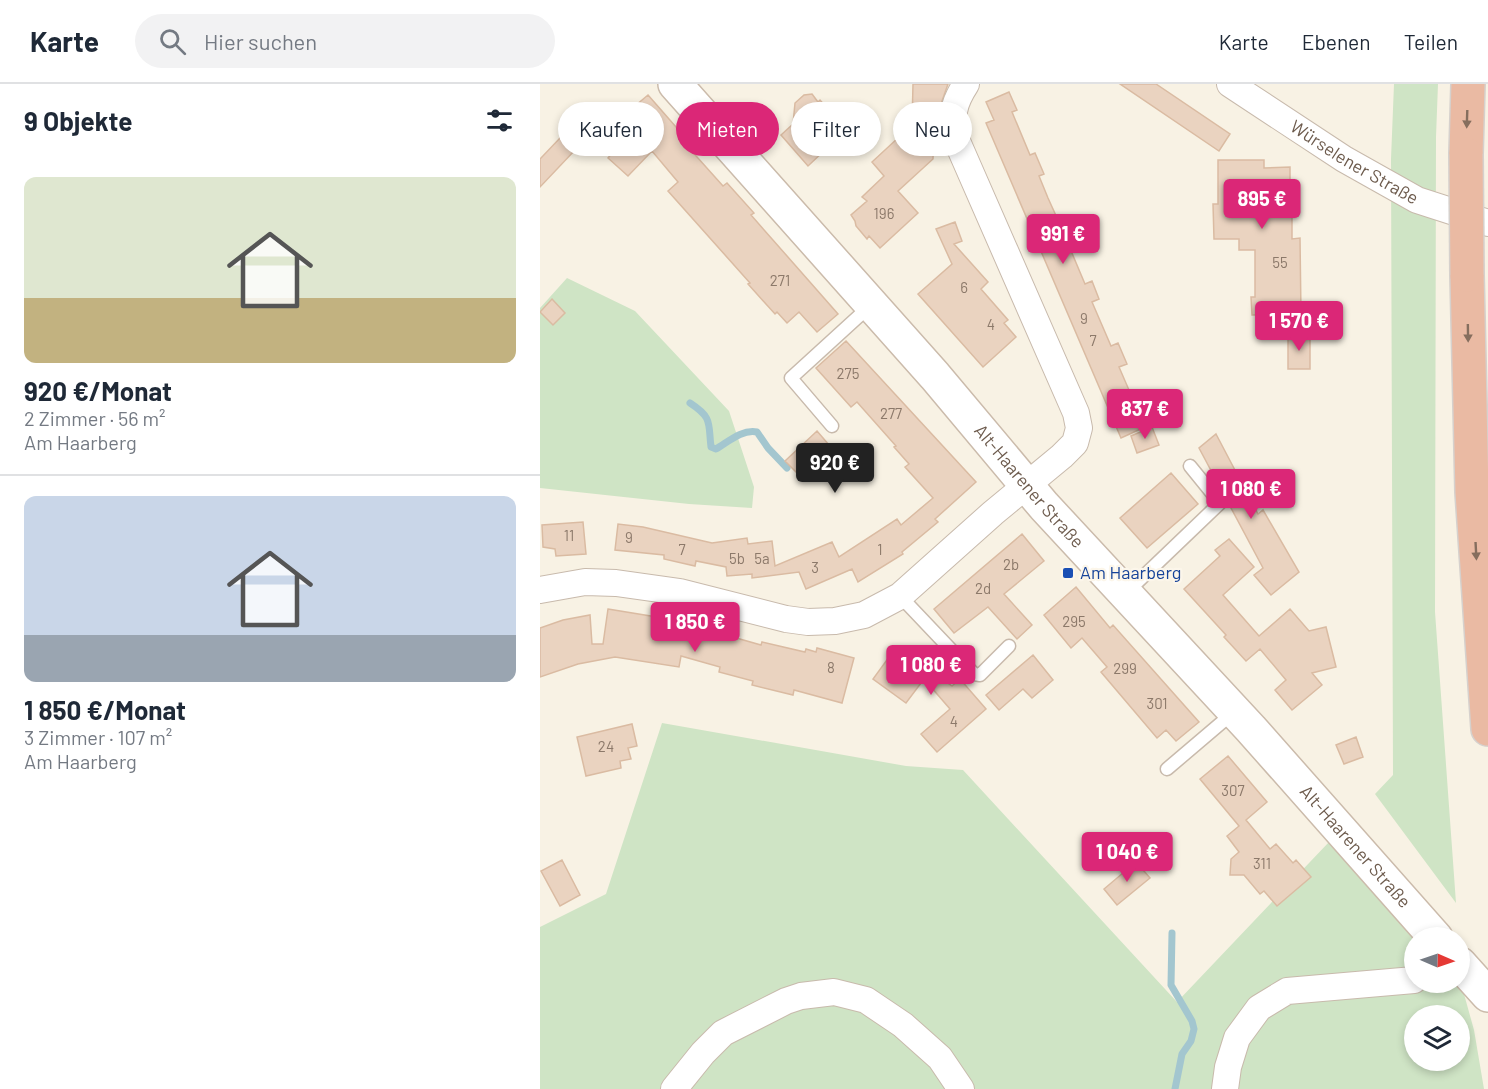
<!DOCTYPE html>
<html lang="de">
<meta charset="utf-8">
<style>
:root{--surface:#fff;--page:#f2f2f3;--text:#1f2937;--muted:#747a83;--line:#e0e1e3;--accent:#db2777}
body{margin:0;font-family:Barlow,sans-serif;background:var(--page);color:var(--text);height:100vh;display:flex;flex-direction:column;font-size:22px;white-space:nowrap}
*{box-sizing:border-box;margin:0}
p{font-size:20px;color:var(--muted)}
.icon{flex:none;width:33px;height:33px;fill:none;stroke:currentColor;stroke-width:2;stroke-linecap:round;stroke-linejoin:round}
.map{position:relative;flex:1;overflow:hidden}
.panel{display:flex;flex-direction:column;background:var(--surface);width:540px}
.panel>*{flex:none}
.guide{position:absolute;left:18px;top:18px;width:570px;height:54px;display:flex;gap:12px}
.needle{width:39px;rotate:92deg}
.fabs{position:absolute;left:864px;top:843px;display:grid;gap:12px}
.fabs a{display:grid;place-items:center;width:66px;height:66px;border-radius:50%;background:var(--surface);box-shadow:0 3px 9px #0003;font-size:30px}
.price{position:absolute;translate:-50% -51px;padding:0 14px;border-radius:6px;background:var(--accent);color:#fff;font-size:20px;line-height:39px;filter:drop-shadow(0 2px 3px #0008)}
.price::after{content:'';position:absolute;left:50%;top:36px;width:18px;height:14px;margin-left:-9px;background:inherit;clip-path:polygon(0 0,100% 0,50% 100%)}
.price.on{background:#222;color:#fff}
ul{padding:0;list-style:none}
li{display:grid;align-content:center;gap:12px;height:318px;padding:0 24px}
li+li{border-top:2px solid var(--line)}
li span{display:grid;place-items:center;height:186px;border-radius:12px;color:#555}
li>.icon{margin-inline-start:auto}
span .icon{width:108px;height:108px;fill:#fffc;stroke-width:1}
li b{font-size:26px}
h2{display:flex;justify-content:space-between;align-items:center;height:72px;padding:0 24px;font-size:26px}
.tag{padding:0 21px;border-radius:27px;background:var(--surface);box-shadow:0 3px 9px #0003;font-size:21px;line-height:54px}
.tag.on{background:var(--accent);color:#fff}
header{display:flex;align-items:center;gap:36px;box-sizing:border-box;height:84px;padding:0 30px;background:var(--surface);border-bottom:2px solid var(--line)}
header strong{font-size:28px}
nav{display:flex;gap:33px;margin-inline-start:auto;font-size:21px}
.search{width:420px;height:54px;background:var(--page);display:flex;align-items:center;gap:15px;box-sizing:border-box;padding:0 21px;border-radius:33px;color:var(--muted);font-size:22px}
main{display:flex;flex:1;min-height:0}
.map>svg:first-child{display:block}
</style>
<header>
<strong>Karte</strong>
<div class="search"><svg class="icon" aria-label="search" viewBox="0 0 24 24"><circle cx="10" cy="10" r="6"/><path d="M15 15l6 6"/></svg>Hier suchen</div>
<nav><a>Karte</a><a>Ebenen</a><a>Teilen</a></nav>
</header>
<main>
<section class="panel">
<h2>9 Objekte<svg class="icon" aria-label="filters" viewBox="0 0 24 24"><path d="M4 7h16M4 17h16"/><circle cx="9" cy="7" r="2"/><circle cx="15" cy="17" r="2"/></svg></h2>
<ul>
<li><span style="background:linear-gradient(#dfe7d0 65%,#c2b280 0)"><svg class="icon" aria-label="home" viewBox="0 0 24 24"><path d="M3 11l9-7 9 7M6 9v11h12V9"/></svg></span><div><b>920 €/Monat</b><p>2 Zimmer · 56 m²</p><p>Am Haarberg</p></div></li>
<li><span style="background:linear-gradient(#c9d6e8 75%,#9aa5b1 0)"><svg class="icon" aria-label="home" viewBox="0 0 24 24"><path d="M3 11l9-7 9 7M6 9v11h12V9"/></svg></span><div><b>1 850 €/Monat</b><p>3 Zimmer · 107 m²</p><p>Am Haarberg</p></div></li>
</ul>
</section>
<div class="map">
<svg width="948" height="1005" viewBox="0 0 948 1005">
<rect width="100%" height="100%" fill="#f8f2e4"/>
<path fill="#cfe4c5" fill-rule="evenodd" d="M 854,0 L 898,0 L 896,53 L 895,528 L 916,819 L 835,710 L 853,691 L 851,75 Z
M 27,194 L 95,227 L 189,327 L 214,403 L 212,424 L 149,420 L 0,404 L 0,224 Z
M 122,639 L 366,682 L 423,686 L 637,918 L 789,758 L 874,854 L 874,898 L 914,899 L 924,910 L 934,946 L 944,1005 L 0,1005 L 0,843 L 66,810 ZM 874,932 L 920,932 L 920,976 L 874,976 Z"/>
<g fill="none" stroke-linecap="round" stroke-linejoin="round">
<path stroke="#a3c6cf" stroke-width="7" d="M 150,319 C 173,334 168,339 171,363 L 176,365 C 188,358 202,345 217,348 L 228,364 L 247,384
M 632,849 L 631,901 L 652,937 L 654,945 L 651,957 L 642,970 L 635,1005"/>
</g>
<path fill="#ead3c0" stroke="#dabba2" stroke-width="1.5" d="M 373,0 L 408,0 L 394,40 L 393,75 L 358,107 L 378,129 L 340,164 L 329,152 L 327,155 L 316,142 L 315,137 L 311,131 L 327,117 L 322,113 L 344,92 L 332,78 L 372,41 Z
M 580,0 L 616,0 L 690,50 L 679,67 Z
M 469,8 L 477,26 L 472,28 L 490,71 L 495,69 L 504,90 L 499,92 L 508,114 L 518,136 L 524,134 L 532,153 L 526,155 L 545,200 L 552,197 L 559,215 L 552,218 L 571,262 L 578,259 L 587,280 L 579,283 L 605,343 L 581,354 L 446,39 L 454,36 L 446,18 Z
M 272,10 L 278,18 L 280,16 L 311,51 L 288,70 L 285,66 L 268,82 L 241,51 L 253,40 L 255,19 L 264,11 Z
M 108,11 L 143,51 L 140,54 L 183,102 L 187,99 L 214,129 L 211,131 L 298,230 L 277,248 L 259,228 L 247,239 L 237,228 L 235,230 L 208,200 L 210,199 L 128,107 L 138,98 L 112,67 L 88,92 L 68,74 L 88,50 L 76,38 Z
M 39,34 L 53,47 L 0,103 L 0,75 Z
M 678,76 L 724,76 L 724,84 L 750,83 L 750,104 L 752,103 L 752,155 L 760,154 L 761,230 L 712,231 L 711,213 L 715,213 L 715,166 L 699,166 L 699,155 L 674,155 L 673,120 L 678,120 Z
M 415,138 L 422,157 L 414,160 L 448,198 L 441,205 L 468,236 L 464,239 L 476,253 L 443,283 L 378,210 L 412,180 L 396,145 Z
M 12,215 L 25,229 L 13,241 L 0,228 Z
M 748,251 L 770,251 L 770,285 L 748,285 Z
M 306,257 L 436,398 L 395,435 L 398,438 L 362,468 L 363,470 L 318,498 L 312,485 L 266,505 L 259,488 L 212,494 L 212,490 L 187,492 L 186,483 L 156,477 L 155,482 L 124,475 L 124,471 L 75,466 L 78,440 L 103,443 L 172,459 L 207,454 L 208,460 L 232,457 L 235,482 L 292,458 L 299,473 L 357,435 L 361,441 L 393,414 L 365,383 L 369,380 L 354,363 L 356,362 L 317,318 L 311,323 L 276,284 Z
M 612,343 L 619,361 L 597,369 L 591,352 Z
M 277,347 L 289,361 L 257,389 L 245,377 Z
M 676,350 L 718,430 L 723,426 L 759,488 L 731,511 L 714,491 L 723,484 L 659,364 Z
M 631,389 L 658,420 L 607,464 L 580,434 Z
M 43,438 L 46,470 L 16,472 L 15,465 L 3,463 L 2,441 Z
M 482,450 L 504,477 L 464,510 L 492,541 L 477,555 L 448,523 L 414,549 L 394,525 Z
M 689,455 L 714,483 L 683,511 L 719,552 L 750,525 L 769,547 L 786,543 L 796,583 L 772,589 L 782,601 L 752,626 L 735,606 L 746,596 L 720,565 L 706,577 L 684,553 L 686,551 L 644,505 L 680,472 L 675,466 Z
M 536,503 L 570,544 L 573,541 L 659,638 L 636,657 L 626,646 L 617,654 L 561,588 L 567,583 L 542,554 L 531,564 L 504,531 Z
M 68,525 L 147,538 L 147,540 L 221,561 L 222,558 L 265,568 L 266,565 L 276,568 L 277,564 L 314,574 L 302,619 L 254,606 L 253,611 L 212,601 L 213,597 L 179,588 L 180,583 L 141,572 L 139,583 L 75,573 L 38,580 L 0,593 L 0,544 L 23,536 L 50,531 L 52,560 L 63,560 Z
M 357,562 L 412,602 L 420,595 L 446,625 L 397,668 L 381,650 L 410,625 L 384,595 L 366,619 L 333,595 Z
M 493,571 L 513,596 L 492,614 L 483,605 L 459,626 L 446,611 Z
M 92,640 L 97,662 L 88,664 L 91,675 L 80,677 L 81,684 L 46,692 L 37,653 Z
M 816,653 L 823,673 L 804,680 L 796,661 Z
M 688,672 L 727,718 L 706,736 L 730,765 L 736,760 L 753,779 L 756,776 L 771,793 L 737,822 L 724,807 L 720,810 L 704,791 L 690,791 L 691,775 L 699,768 L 687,752 L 699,742 L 660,695 Z
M 22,776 L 40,811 L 20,822 L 1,787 Z
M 596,778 L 610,794 L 577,821 L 564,805 Z"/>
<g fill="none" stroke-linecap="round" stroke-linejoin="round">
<defs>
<path id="service" d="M 292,342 L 251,294 L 331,221
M 586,509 L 680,419 L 650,382
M 360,512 L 434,590 L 440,591 L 469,562
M 627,685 L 694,628"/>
<g id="minor">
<path id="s1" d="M 690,0 L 804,75 L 877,116 L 948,139"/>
<path d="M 0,506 L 45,498 L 76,499 L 140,508 L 246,535 L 268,538 L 295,537 L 324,531 L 360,512 L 453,429 L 522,372 L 535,359 L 539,344 L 536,329 L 416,55 C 411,32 413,20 426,0"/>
<path d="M 134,1005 L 163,969 L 183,949 L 246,917 L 261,912 L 294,908 L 326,916 L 363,941 L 400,974 L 421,1005"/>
<path d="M 685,1005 L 688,983 L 697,954 L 719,924 L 747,907 L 874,896"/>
</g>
<g id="secondary">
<path id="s2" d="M 135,0 L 395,292 L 504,422 L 711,645 L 896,854"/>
<path d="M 920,880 L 948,911"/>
</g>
<path id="motorway" d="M 926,70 L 928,0
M 927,191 L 932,408 L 948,645"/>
</defs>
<use href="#service" stroke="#c8baac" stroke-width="15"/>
<use href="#minor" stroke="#c8baac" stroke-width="28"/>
<use href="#secondary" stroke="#cbbbab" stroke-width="36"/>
<use href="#motorway" stroke="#d6d1cd" stroke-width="36"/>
<use href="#service" stroke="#fff" stroke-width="12"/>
<use href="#minor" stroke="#fff" stroke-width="26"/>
<use href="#secondary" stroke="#fff" stroke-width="33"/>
<use href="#motorway" stroke="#eabaa3" stroke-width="33"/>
<defs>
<path id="motorway-bridge" d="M 926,70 L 927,191"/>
</defs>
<use href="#motorway-bridge" stroke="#d6d1cd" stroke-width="36" stroke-linecap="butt"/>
<use href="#motorway-bridge" stroke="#eabaa3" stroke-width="33"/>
</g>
<defs><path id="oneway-solid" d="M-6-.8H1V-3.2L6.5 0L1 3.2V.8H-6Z" transform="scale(1.5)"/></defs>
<g fill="#866e5e">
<use href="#oneway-solid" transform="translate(927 35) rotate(92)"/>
<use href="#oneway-solid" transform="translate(928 249) rotate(89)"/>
<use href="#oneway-solid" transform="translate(936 467) rotate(87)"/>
</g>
<rect fill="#1a4fb4" stroke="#fcf6ea" stroke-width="2" x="522" y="483" width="12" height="12" rx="3"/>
<g text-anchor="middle" stroke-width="4.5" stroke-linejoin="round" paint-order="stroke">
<g font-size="15" fill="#8c796a">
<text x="344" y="135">196</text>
<text x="740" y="184">55</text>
<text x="240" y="202">271</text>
<text x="424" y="209">6</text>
<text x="544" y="240">9</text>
<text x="451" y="246">4</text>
<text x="553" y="262">7</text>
<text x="308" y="295">275</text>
<text x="351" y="335">277</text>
<text x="29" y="457">11</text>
<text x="89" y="459">9</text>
<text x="142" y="471">7</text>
<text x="340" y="471">1</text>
<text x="197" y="480">5b</text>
<text x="222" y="480">5a</text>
<text x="471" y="486">2b</text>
<text x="275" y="489">3</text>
<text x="443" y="510">2d</text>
<text x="534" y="543">295</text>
<text x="291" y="589">8</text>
<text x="585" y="590">299</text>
<text x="617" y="625">301</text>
<text x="414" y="643">4</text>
<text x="66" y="668">24</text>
<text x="693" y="712">307</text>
<text x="722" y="785">311</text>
</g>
<g font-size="18" fill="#6d5b4d" stroke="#fcf6ea">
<text dy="6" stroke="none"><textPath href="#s1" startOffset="147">Würselener Straße</textPath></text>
<text dy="6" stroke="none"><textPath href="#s2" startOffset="536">Alt-Haarener Straße</textPath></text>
<text dy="6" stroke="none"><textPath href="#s2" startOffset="1022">Alt-Haarener Straße</textPath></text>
</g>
<g font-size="18" fill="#164399" stroke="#fcf6ea" text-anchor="start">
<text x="540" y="495">Am Haarberg</text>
</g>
</g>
</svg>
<div class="fabs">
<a><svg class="needle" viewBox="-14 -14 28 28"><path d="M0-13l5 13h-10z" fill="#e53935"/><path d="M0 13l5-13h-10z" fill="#747a83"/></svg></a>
<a><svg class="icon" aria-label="layers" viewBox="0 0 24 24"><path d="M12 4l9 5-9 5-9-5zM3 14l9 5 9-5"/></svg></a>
</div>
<b class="price" style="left:722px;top:146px">895 €</b>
<b class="price" style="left:523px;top:181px">991 €</b>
<b class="price" style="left:759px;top:268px">1 570 €</b>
<b class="price" style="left:605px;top:356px">837 €</b>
<b class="price on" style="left:295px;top:410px">920 €</b>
<b class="price" style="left:711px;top:436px">1 080 €</b>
<b class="price" style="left:155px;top:569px">1 850 €</b>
<b class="price" style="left:391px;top:612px">1 080 €</b>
<b class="price" style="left:587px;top:799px">1 040 €</b>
<div class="guide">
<a class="tag">Kaufen</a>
<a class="tag on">Mieten</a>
<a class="tag">Filter</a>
<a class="tag">Neu</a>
</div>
</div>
</main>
